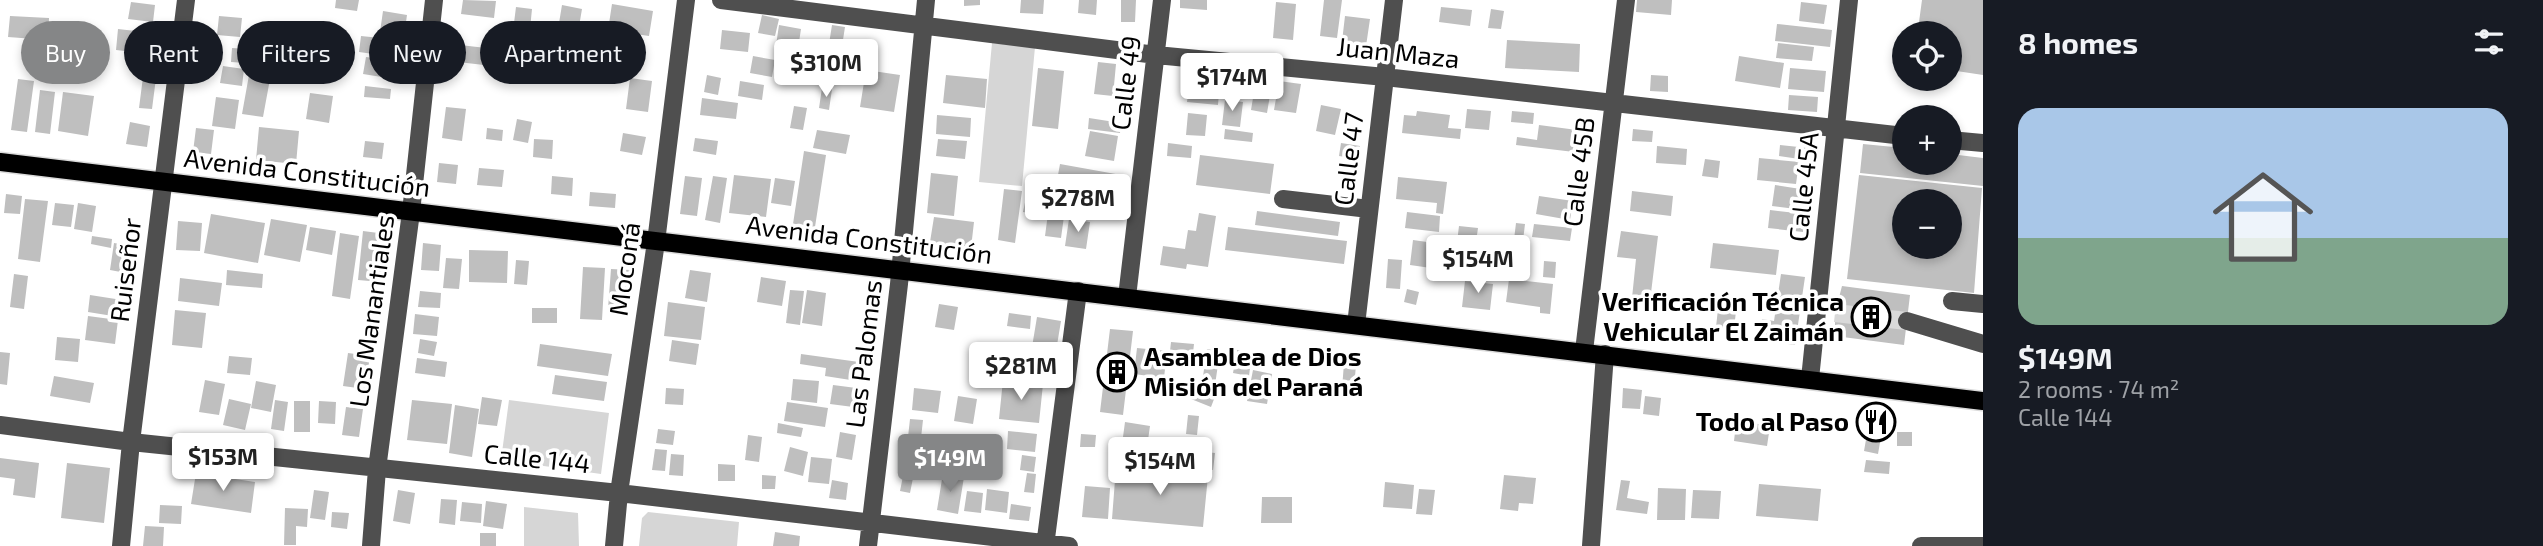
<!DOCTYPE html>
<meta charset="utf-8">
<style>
:root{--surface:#171b24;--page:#20242c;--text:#f1f3f6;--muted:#9ea1a6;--line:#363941;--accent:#858687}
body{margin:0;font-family:"Exo 2",sans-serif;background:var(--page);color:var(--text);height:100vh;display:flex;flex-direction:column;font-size:26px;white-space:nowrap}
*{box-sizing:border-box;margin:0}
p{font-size:23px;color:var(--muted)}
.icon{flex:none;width:38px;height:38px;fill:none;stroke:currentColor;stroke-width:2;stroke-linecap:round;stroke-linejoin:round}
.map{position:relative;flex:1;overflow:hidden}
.side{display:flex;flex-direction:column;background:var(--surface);width:560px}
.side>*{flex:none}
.hud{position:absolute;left:21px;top:21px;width:665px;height:63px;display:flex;gap:14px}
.tools{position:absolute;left:1892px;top:21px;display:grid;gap:14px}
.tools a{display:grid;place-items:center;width:70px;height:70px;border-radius:50%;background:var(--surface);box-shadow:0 4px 10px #0003;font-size:35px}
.price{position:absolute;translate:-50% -60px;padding:0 16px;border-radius:7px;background:#fff;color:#222;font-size:23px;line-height:46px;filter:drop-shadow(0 2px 4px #0008)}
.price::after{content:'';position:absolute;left:50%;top:42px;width:21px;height:16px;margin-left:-10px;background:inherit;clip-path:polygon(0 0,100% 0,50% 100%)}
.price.active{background:var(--accent);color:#fff}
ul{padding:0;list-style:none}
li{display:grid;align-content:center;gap:14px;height:371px;padding:0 35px}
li+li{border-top:2px solid var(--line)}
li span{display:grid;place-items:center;height:217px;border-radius:21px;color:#555}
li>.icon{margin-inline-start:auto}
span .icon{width:126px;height:126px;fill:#fffc;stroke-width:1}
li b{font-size:30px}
h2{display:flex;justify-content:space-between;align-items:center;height:84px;padding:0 35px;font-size:30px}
.chip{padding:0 24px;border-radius:32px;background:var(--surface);box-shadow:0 4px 10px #0003;font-size:24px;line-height:63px}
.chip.active{background:var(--accent);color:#fff}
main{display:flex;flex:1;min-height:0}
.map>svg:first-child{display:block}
</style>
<main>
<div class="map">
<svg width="1983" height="546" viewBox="0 0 1983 546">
<rect width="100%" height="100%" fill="#fff"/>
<path fill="#d6d6d6" d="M 992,43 L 1035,47 L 1022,186 L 979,182 Z
M 509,400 L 609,413 L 601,474 L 501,460 Z
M 524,507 L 578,513 L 579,546 L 524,546 Z
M 648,512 L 739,522 L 737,546 L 639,546 L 642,518 Z"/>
<path fill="#bfbfbf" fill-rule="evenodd" d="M 336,0 L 359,0 L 357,11 L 335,8 Z
M 463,0 L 496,1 L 494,18 L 461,14 Z
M 964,0 L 980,0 L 980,5 L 964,6 Z
M 1021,0 L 1044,0 L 1043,14 L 1020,13 Z
M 1079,0 L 1097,0 L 1096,15 L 1078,13 Z
M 1121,0 L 1136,0 L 1135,22 L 1121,22 Z
M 1180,0 L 1207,0 L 1207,10 L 1180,8 Z
M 1324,0 L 1342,0 L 1337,38 L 1320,36 Z
M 1637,0 L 1672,0 L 1671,15 L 1636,12 Z
M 1922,0 L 1983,0 L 1983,75 L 1950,70 L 1950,33 L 1937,33 L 1941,25 L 1919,22 Z
M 131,2 L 155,5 L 153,22 L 128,19 Z
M 1276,2 L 1296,4 L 1293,40 L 1273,38 Z
M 1801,2 L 1827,5 L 1824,24 L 1799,21 Z
M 612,4 L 653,11 L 649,36 L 608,30 Z
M 562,5 L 582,9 L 576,44 L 556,41 Z
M 516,7 L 532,9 L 528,49 L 511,47 Z
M 1441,7 L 1472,10 L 1470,26 L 1439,22 Z
M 1491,9 L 1504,11 L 1501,29 L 1488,28 Z
M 383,11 L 407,15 L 404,36 L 380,32 Z
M 762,15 L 779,19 L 775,36 L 758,33 Z
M 10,16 L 49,18 L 48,40 L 8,37 Z
M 219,16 L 242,18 L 240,37 L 217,35 Z
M 1345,16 L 1370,19 L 1365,53 L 1341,50 Z
M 1777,24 L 1832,30 L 1830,47 L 1775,41 Z
M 779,25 L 801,29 L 797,55 L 775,52 Z
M 832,25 L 845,27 L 842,46 L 829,44 Z
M 277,28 L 316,35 L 314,47 L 275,41 Z
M 118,29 L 153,33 L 151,54 L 116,50 Z
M 722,30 L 750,33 L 748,52 L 720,49 Z
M 361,36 L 390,39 L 388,56 L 359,52 Z
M 599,36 L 636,38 L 635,54 L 597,52 Z
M 1507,40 L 1580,44 L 1579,72 L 1505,68 Z
M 1778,43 L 1814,47 L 1812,61 L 1776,58 Z
M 460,45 L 486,48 L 484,65 L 458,62 Z
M 849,45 L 865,47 L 862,69 L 846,67 Z
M 232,48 L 247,49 L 246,63 L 231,62 Z
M 557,51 L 574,53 L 570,80 L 553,77 Z
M 530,56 L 543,57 L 541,74 L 528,72 Z
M 753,56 L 775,60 L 772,77 L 750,73 Z
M 1739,56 L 1784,63 L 1780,88 L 1735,81 Z
M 366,57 L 397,61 L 394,79 L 363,74 Z
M 1098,62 L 1116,64 L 1113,96 L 1094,94 Z
M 223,66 L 244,69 L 242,86 L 220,83 Z
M 1038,68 L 1064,71 L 1058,129 L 1032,126 Z
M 1790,68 L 1826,71 L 1824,92 L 1788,89 Z
M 866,70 L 900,75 L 894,112 L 860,107 Z
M 1121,73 L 1133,74 L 1133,87 L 1121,86 Z
M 249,75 L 270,79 L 263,117 L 242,114 Z
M 707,75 L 721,78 L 718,95 L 704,92 Z
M 946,75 L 987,79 L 985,108 L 943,103 Z
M 1651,75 L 1668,76 L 1668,92 L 1650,91 Z
M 143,77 L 156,78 L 152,109 L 139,108 Z
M 1190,77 L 1220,80 L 1218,105 L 1187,102 Z
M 630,78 L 652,81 L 648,112 L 626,109 Z
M 18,79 L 34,81 L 27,132 L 11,130 Z
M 740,81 L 764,85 L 762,100 L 738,96 Z
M 1279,81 L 1301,84 L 1296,113 L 1274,110 Z
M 365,86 L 391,89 L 390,99 L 364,97 Z
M 1255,86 L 1271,89 L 1267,113 L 1251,110 Z
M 822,88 L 832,89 L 829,110 L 819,108 Z
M 40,90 L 55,92 L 50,134 L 35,132 Z
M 63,92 L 94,96 L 88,136 L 58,131 Z
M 310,93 L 333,96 L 329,123 L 306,119 Z
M 1789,95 L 1818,97 L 1817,112 L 1788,110 Z
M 216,97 L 239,100 L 235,129 L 212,126 Z
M 702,98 L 738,103 L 736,119 L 700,115 Z
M 1225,100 L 1243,102 L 1240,127 L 1222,125 Z
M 1321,105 L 1341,109 L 1335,135 L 1316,131 Z
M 794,106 L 807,108 L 803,130 L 790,128 Z
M 446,107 L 466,109 L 462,141 L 442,138 Z
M 1467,109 L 1491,111 L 1489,130 L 1465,128 Z
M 1417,111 L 1450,115 L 1448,128 L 1461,129 L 1460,139 L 1402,133 L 1404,115 L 1416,116 Z
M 1512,111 L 1534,113 L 1533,124 L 1511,122 Z
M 1188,113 L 1207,115 L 1205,136 L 1186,135 Z
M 937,115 L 971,118 L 970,137 L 936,134 Z
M 1089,118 L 1121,123 L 1120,133 L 1088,129 Z
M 517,119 L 532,122 L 528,143 L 513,140 Z
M 130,122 L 150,126 L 147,147 L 126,144 Z
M 1539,125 L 1577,130 L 1574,152 L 1516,145 L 1517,137 L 1537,140 Z
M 259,127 L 299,131 L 296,164 L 256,160 Z
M 196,128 L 214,130 L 211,154 L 193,152 Z
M 487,128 L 503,130 L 502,141 L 486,139 Z
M 1225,129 L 1253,133 L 1252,142 L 1224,139 Z
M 1633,129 L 1653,131 L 1652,142 L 1632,141 Z
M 817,130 L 850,135 L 846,154 L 813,148 Z
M 1090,131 L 1118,136 L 1114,161 L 1085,156 Z
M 623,133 L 646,137 L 642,155 L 620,151 Z
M 695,138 L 718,141 L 716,155 L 693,151 Z
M 534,139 L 553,140 L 552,159 L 533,157 Z
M 938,139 L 967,141 L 965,159 L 936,156 Z
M 365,141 L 384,143 L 382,159 L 363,157 Z
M 1168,143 L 1192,146 L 1191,158 L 1167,156 Z
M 1341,143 L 1360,146 L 1358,159 L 1339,156 Z
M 1863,144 L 1904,148 L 1904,163 L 1950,163 L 1950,154 L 1983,158 L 1983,186 L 1860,173 Z
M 1780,145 L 1808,148 L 1806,160 L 1779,156 Z
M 1657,146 L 1687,149 L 1686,165 L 1656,163 Z
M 804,151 L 826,155 L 815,227 L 793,224 Z
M 1200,155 L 1274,164 L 1270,194 L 1196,185 Z
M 1759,158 L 1799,162 L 1796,184 L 1757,180 Z
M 1705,159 L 1720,161 L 1718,178 L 1702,176 Z
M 439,163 L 458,165 L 456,184 L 437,182 Z
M 1060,164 L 1121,175 L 1118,196 L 1056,186 Z
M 479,168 L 504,170 L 502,187 L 477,185 Z
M 931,173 L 958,176 L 954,216 L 927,213 Z
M 734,175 L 771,179 L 766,217 L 729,213 Z
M 1859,175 L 1982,188 L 1974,293 L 1847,279 ZM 1904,201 L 1950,201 L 1950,247 L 1904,247 Z
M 552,176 L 573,178 L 572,196 L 551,194 Z
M 685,176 L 702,178 L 697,216 L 680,214 Z
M 713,176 L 727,178 L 720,223 L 705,220 Z
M 1398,177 L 1447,182 L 1443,214 L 1436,213 L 1437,203 L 1396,199 Z
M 775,178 L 795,181 L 791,206 L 771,203 Z
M 1775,185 L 1807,190 L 1804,210 L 1772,206 Z
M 1028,188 L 1048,191 L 1043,216 L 1023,212 Z
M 1004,189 L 1022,191 L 1015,243 L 998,240 Z
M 1632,191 L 1673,196 L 1671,216 L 1630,211 Z
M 590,192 L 616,194 L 615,208 L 589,206 Z
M 6,194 L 22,196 L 20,214 L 4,213 Z
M 1539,196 L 1573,201 L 1570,220 L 1536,214 Z
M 25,199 L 48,201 L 40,262 L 18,259 Z
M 55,203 L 74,205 L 71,227 L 52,225 Z
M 78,203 L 96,206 L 92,232 L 74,229 Z
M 1049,206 L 1065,209 L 1061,238 L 1045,236 Z
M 1770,210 L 1805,214 L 1803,232 L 1768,228 Z
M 1257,211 L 1340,222 L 1338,236 L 1255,225 Z
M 1407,212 L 1440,216 L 1439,232 L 1405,228 Z
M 1199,213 L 1216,216 L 1208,267 L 1187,264 L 1186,269 L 1160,265 L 1163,246 L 1185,249 L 1188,230 L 1196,231 Z
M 211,214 L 265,223 L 258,263 L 204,253 Z
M 934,217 L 974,222 L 971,248 L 930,242 Z
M 271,219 L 307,225 L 300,262 L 264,255 Z
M 1069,219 L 1090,222 L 1086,249 L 1065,246 Z
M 178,221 L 202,223 L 200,251 L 176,250 Z
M 1516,223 L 1525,224 L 1522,249 L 1513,248 Z
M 1534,224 L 1572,228 L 1570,241 L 1532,237 Z
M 1459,226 L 1478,228 L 1471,277 L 1453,275 Z
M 310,227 L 336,231 L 332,255 L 306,250 Z
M 1228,227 L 1347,241 L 1344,264 L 1225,250 Z
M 363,231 L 386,234 L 381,282 L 358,280 Z
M 1621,231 L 1658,236 L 1650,301 L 1632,298 L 1636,259 L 1617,257 Z
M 340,233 L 359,236 L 350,299 L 332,296 Z
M 92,236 L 112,239 L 111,248 L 91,244 Z
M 1479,238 L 1498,240 L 1493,279 L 1475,277 Z
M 1413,240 L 1434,243 L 1431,268 L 1410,265 Z
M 114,243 L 131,246 L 126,273 L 110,270 Z
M 423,243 L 441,245 L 439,271 L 421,270 Z
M 1713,243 L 1779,250 L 1776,275 L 1710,268 Z
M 469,250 L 508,251 L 507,283 L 469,282 Z
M 446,258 L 462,259 L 459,289 L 443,288 Z
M 1388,259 L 1402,260 L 1400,289 L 1386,288 Z
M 516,260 L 529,261 L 527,285 L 514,284 Z
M 1544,261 L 1556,262 L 1555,278 L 1543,277 Z
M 583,267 L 605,268 L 602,320 L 580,319 Z
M 611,269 L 630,270 L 627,310 L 608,309 Z
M 227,270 L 263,274 L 262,288 L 226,285 Z
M 690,270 L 711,273 L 707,302 L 685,298 Z
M 14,274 L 28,276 L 24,309 L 10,307 Z
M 1781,274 L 1805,277 L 1795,345 L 1759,340 L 1762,319 L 1774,321 Z
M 761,277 L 786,281 L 782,306 L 757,302 Z
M 180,278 L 222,283 L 219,306 L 178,301 Z
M 1509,279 L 1553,284 L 1550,314 L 1540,313 L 1540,307 L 1506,302 Z
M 1465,281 L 1493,284 L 1490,310 L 1462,307 Z
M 1842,286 L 1910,295 L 1904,345 L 1835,336 L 1835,313 Z
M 1407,289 L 1419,292 L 1416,305 L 1404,302 Z
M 790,290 L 804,291 L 800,325 L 786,323 Z
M 807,290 L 826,293 L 822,326 L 802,323 Z
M 420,291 L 441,293 L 440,308 L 418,307 Z
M 90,295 L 122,300 L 119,317 L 88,312 Z
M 1719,300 L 1737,302 L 1734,329 L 1716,327 Z
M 668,302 L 705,307 L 701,340 L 664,336 Z
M 939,304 L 958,307 L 954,330 L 935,327 Z
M 532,308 L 557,308 L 557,323 L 532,323 Z
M 175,310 L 206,313 L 202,348 L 172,345 Z
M 1009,313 L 1031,316 L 1030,329 L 1007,326 Z
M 415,314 L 439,317 L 437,336 L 413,334 Z
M 88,316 L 118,320 L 115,344 L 85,340 Z
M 1037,317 L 1061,321 L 1056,351 L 1032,347 Z
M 1110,329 L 1133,331 L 1123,415 L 1100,412 Z
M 57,337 L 80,339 L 78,362 L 55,360 Z
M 420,339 L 437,342 L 434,356 L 418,353 Z
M 672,340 L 699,344 L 696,365 L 669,361 Z
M 1171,342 L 1194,344 L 1192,362 L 1169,360 Z
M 540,344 L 612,354 L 608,376 L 537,366 Z
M 1137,348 L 1167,351 L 1164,378 L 1134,374 Z
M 1207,349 L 1220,351 L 1215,385 L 1202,383 Z
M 1237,350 L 1252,352 L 1249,376 L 1233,373 Z
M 1031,351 L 1052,355 L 1047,380 L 1026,376 Z
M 0,352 L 10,353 L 7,385 L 0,384 Z
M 348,353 L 370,356 L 365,389 L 343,386 Z
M 801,354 L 859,362 L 857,381 L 825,376 L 826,368 L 800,364 Z
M 229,356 L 252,358 L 250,375 L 227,373 Z
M 417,358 L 447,362 L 445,377 L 415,373 Z
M 1344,363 L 1356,364 L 1354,390 L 1342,389 Z
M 1253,370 L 1272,374 L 1267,404 L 1247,401 Z
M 555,375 L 607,382 L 604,401 L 552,394 Z
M 54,376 L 94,383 L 90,403 L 50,396 Z
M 793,379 L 819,381 L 817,403 L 791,400 Z
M 205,380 L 225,384 L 219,415 L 199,412 Z
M 1003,380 L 1043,384 L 1039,423 L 999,419 Z
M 256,381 L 276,385 L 271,412 L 251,408 Z
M 833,385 L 864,389 L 861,408 L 830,404 Z
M 1196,387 L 1216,394 L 1211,407 L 1191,399 Z
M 666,388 L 684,389 L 683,405 L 665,404 Z
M 914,388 L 941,391 L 938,413 L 912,410 Z
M 1623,388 L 1642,390 L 1640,409 L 1622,408 Z
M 958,396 L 977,399 L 973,424 L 954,421 Z
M 1645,396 L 1661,398 L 1659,416 L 1643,414 Z
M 482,397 L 502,400 L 497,426 L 478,424 Z
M 229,399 L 251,404 L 245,430 L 223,425 Z
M 275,400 L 288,402 L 284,431 L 271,429 Z
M 412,400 L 452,404 L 447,444 L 407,440 Z
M 294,401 L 310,401 L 310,432 L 294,432 Z
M 319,401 L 336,402 L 335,424 L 318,423 Z
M 787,402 L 828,408 L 825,427 L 784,421 Z
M 455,405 L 479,409 L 472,457 L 449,453 Z
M 346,407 L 363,409 L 359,437 L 342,435 Z
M 1188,415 L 1199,416 L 1197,435 L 1186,434 Z
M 1737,415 L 1747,417 L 1747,422 L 1770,426 L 1767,446 L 1734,441 Z
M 1870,417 L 1884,419 L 1878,454 L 1864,451 Z
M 910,419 L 923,420 L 921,438 L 908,437 Z
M 1125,422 L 1150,426 L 1148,440 L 1123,437 Z
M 778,423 L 803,428 L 801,437 L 777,433 Z
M 658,429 L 675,431 L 673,445 L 656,443 Z
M 1008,431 L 1037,434 L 1035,452 L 1007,449 Z
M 840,432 L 856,435 L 852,460 L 836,457 Z
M 1897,432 L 1912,432 L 1912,446 L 1897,446 Z
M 1081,434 L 1096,435 L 1095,447 L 1080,447 Z
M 748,435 L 762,437 L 759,462 L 745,460 Z
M 790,447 L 808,452 L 803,476 L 784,471 Z
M 655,449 L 667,450 L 665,471 L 652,470 Z
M 1187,450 L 1215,453 L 1213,470 L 1185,467 Z
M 671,454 L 684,455 L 683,476 L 669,475 Z
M 1022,455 L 1036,457 L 1034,472 L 1020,470 Z
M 811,457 L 832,459 L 829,484 L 808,482 Z
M 0,458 L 39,463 L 35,498 L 13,495 L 15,479 L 0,477 Z
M 1866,460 L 1890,462 L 1889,474 L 1864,472 Z
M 67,463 L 110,468 L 104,523 L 61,518 Z
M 718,464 L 735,465 L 735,481 L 718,481 Z
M 1116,467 L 1208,476 L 1203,527 L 1112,519 Z
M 196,473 L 255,482 L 251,513 L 191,504 Z
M 943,473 L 964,477 L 958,514 L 937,510 Z
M 1027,473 L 1036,474 L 1034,493 L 1024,492 Z
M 762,475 L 776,476 L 775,489 L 762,489 Z
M 1504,475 L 1536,478 L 1533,504 L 1519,503 L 1518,511 L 1500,509 Z
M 903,476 L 913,478 L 910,493 L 900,491 Z
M 832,480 L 848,483 L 846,500 L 829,498 Z
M 1621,480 L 1630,481 L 1627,498 L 1649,502 L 1647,514 L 1616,510 Z
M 1385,482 L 1414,485 L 1412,509 L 1383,507 Z
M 1759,484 L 1821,489 L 1818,521 L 1756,516 Z
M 1085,486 L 1110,488 L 1108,519 L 1082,517 Z
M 1658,488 L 1686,489 L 1685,520 L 1657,520 Z
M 987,489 L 1009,492 L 1007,513 L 985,510 Z
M 1419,489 L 1435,490 L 1432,515 L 1416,514 Z
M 314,490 L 329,492 L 325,520 L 310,518 Z
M 398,490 L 415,493 L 410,524 L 393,521 Z
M 1693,490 L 1721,491 L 1719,519 L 1691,518 Z
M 967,491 L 983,493 L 981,513 L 964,511 Z
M 1262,497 L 1292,497 L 1292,523 L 1261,523 Z
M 441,499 L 457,500 L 455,525 L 439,523 Z
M 486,501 L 507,504 L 503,529 L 483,526 Z
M 462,502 L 482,504 L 481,523 L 460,521 Z
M 1011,504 L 1031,507 L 1029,521 L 1009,519 Z
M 160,505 L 182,506 L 181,524 L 159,523 Z
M 285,508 L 308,509 L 307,527 L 296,526 L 296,545 L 284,545 Z
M 332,512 L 349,513 L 347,529 L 331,527 Z
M 145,526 L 164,527 L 163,546 L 143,546 Z
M 775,532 L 800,536 L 799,546 L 773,546 Z
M 480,533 L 496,533 L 496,546 L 480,546 Z"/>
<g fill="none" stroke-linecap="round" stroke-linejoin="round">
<path stroke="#d9d9d9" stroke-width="18" stroke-dasharray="18 9" stroke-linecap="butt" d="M 1835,313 L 1907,321"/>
<defs>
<path id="major" d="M 0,162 L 1983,401"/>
</defs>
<use href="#major" stroke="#dbdbdb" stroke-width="21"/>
<path stroke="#4f4f4f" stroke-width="18" d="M 721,0 L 1156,55 L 1385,77 L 1904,136
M 1950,140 L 1983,143
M 1283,199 L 1369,209
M 1127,297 L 1162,0
M 1952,301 L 1983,304
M 1907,321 L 1983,344
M 1356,325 L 1394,0
M 1584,351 L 1626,0
M 1810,379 L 1849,0
M 0,425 L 131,442 L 619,493 L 1069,546
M 121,546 L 131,442 L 186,0
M 371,546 L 377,469 L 411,212 L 434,0
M 614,546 L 619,493 L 656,242 L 686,0
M 868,546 L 899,284 L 926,0
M 1045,546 L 1078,291
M 1591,546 L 1605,354
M 1921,546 L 1983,546"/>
<use href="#major" stroke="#000" stroke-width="18"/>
</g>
<defs>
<symbol id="building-ring" viewBox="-11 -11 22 22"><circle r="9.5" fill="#fff" stroke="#000" stroke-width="1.5"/><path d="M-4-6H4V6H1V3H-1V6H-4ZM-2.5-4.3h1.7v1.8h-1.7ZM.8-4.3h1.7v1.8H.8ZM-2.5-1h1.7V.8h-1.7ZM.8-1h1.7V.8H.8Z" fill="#000"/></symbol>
<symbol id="restaurant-ring" viewBox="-11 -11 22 22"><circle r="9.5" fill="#fff" stroke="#000" stroke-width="1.5"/><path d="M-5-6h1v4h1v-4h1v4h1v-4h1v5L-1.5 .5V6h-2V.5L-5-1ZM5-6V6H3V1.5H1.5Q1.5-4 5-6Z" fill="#000"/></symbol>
</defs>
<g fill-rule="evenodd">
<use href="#building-ring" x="1849" y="295" width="44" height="44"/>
<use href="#building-ring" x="1095" y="350" width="44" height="44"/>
<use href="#restaurant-ring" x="1854" y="400" width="44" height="44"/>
</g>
<g text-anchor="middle" stroke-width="7" stroke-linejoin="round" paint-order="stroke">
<g font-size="26" fill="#000" stroke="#fff">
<text transform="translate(1398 53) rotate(6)" y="9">Juan Maza</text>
<text transform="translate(1126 83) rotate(-83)" y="9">Calle 49</text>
<text transform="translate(1349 159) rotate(-83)" y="9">Calle 47</text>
<text transform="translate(1579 172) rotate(-83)" y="9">Calle 45B</text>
<text transform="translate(307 173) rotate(7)" y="9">Avenida Constitución</text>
<text transform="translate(1804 187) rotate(-84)" y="9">Calle 45A</text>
<text transform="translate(869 240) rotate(7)" y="9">Avenida Constitución</text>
<text transform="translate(625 269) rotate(-82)" y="9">Moconá</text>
<text transform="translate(126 270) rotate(-83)" y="9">Ruiseñor</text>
<text transform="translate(372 311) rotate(-82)" y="9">Los Manantiales</text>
<text transform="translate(864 354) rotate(-83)" y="9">Las Palomas</text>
<text transform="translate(537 459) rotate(6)" y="9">Calle 144</text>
</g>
<g font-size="26" font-weight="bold" fill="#000" stroke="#fff" text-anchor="end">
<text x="1844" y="311">Verificación Técnica<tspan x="1844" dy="30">Vehicular El Zaimán</tspan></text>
<text x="1144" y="366" text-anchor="start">Asamblea de Dios<tspan x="1144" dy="30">Misión del Paraná</tspan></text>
<text x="1849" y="431">Todo al Paso</text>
</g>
</g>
</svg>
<div class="tools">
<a><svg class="icon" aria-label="locate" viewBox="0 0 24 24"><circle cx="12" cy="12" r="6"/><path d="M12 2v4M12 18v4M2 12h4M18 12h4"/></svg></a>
<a>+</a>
<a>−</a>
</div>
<b class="price" style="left:826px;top:99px">$310M</b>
<b class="price" style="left:1232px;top:113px">$174M</b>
<b class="price" style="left:1078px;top:234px">$278M</b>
<b class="price" style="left:1478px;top:295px">$154M</b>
<b class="price" style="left:1021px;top:402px">$281M</b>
<b class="price" style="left:223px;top:493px">$153M</b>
<b class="price active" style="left:950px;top:494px">$149M</b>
<b class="price" style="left:1160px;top:497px">$154M</b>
<div class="hud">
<a class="chip active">Buy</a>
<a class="chip">Rent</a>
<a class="chip">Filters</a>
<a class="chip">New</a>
<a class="chip">Apartment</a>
</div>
</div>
<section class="side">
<h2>8 homes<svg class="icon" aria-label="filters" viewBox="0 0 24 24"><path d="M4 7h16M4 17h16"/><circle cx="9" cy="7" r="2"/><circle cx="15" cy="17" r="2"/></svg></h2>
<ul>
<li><span style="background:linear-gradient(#a9c7e8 60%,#7fa58c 0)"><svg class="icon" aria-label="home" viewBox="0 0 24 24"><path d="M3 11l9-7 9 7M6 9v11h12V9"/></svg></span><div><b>$149M</b><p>2 rooms · 74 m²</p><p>Calle 144</p></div></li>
</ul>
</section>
</main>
